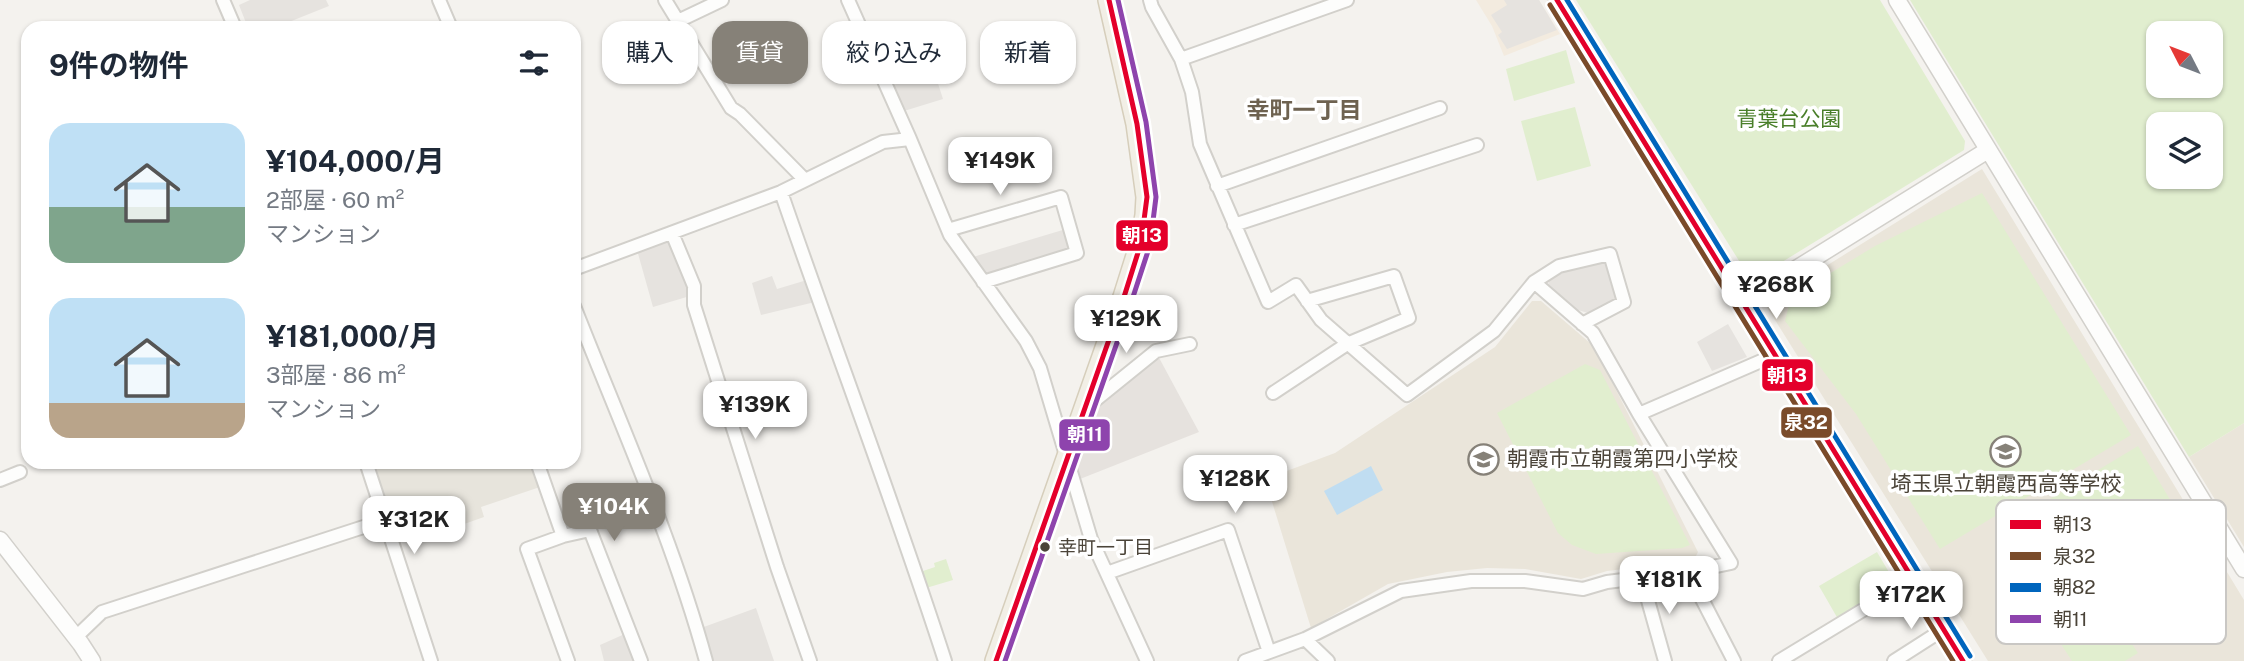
<!DOCTYPE html>
<html lang="ja">
<meta charset="utf-8">
<style>
:root{--surface:#fff;--page:#f2f2f3;--text:#1f2937;--muted:#747a83;--accent:#868178}
body{margin:0;font-family:"Public Sans","Noto Sans JP",sans-serif;background:var(--page);color:var(--text);height:100vh;display:flex;flex-direction:column;font-size:26px;white-space:nowrap}
*{box-sizing:border-box;margin:0}
p{font-size:23px;color:var(--muted)}
.icon{flex:none;width:38px;height:38px;fill:none;stroke:currentColor;stroke-width:2;stroke-linecap:round;stroke-linejoin:round}
.map{position:relative;flex:1;overflow:hidden}
.side{position:absolute;left:21px;top:21px;width:560px;height:448px;display:flex;flex-direction:column;background:var(--surface);border-radius:21px;box-shadow:0 2px 5px #0004}
.side>*{flex:none}
.top-card{position:absolute;left:602px;top:21px;width:665px;height:63px;display:flex;gap:14px}
.needle{width:46px;rotate:312deg}
.tools{position:absolute;left:2146px;top:21px;display:grid;gap:14px}
.tools a{display:grid;place-items:center;width:77px;height:77px;border-radius:14px;background:var(--surface);box-shadow:0 2px 5px #0004;font-size:35px}
.price{position:absolute;translate:-50% -60px;padding:0 16px;border-radius:14px;background:#fff;color:#222;font-size:23px;line-height:46px;filter:drop-shadow(0 2px 4px #0008)}
.price::after{content:'';position:absolute;left:50%;top:42px;width:21px;height:16px;margin-left:-10px;background:inherit;clip-path:polygon(0 0,100% 0,50% 100%)}
.price.current{background:var(--accent);color:#fff}
ul{padding:0;list-style:none}
li{display:flex;align-items:center;gap:21px;height:175px;padding:0 28px}
li span{display:grid;place-items:center;flex:none;width:196px;height:140px;border-radius:21px;color:#555}
li>.icon{margin-inline-start:auto}
span .icon{width:84px;height:84px;fill:#fffc;stroke-width:1}
li b{font-size:30px}
h2{display:flex;justify-content:space-between;align-items:center;height:84px;padding:0 28px;font-size:30px}
.pill{padding:0 24px;border-radius:21px;background:var(--surface);box-shadow:0 2px 5px #0004;font-size:24px;line-height:63px}
.pill.current{background:var(--accent);color:#fff}
.map>svg:first-child{display:block}
</style>
<div class="map">
<svg width="2244" height="661" viewBox="0 0 2244 661">
<rect width="100%" height="100%" fill="#f4f2ee"/>
<path fill="#e7e4dc" d="M 375,462 L 532,462 L 540,487 L 481,507 L 484,517 L 450,529 L 447,522 L 395,540 Z"/>
<path fill="#f3ebdf" d="M 1476,0 L 1539,0 L 1560,34 L 1504,56 L 1492,26 Z"/>
<path fill="#e6e2de" d="M 1157,354 L 1199,432 L 1080,479 L 1075,455 L 1092,407 Z"/>
<path fill="#eae5da" d="M 1982,169 L 2244,600 L 2244,661 L 1988,661 L 1765,304 Z
M 1532,301 L 1541,301 L 1590,343 L 1606,370 L 1698,552 L 1696,556 L 1657,565 L 1607,571 L 1581,579 L 1525,569 L 1487,568 L 1447,572 L 1388,584 L 1311,628 L 1265,479 L 1335,453 L 1495,347 Z
M 2244,423 L 2244,547 L 2189,457 Z"/>
<path fill="#e1eecf" fill-rule="evenodd" d="M 1576,0 L 1880,0 L 1965,141 L 1964,150 L 1761,275 L 1746,272 Z
M 1910,0 L 2244,0 L 2244,423 L 2189,457 ZM 2158,33 L 2210,33 L 2210,86 L 2158,86 ZM 2158,124 L 2210,124 L 2210,177 L 2158,177 Z
M 1566,50 L 1575,83 L 1514,101 L 1506,69 Z
M 1575,107 L 1591,166 L 1537,181 L 1521,121 Z
M 1982,193 L 2131,435 L 1940,549 L 1856,414 L 1785,321 L 1791,297 L 1875,246 Z
M 1585,364 L 1600,370 L 1690,545 L 1682,548 L 1596,554 L 1572,545 L 1558,533 L 1497,413 Z
M 2138,446 L 2178,513 L 2050,591 L 2010,523 Z
M 1877,552 L 1896,584 L 1838,619 L 1819,586 Z
M 946,559 L 953,580 L 926,588 L 920,572 L 935,567 L 934,563 Z
M 2109,609 L 2138,653 L 2125,661 L 2072,661 L 2059,641 Z"/>
<path fill="#e6e3df" d="M 250,0 L 326,0 L 329,6 L 274,28 L 248,28 L 239,5 Z
M 1504,0 L 1539,0 L 1557,30 L 1507,49 L 1498,35 L 1502,32 L 1491,15 L 1507,5 Z
M 934,71 L 943,99 L 904,111 L 893,85 Z
M 1066,229 L 1073,251 L 986,277 L 973,257 Z
M 668,238 L 688,283 L 690,296 L 653,307 L 637,250 Z
M 1609,257 L 1618,299 L 1588,313 L 1571,308 L 1548,288 L 1549,278 L 1564,266 Z
M 772,276 L 777,289 L 807,280 L 815,302 L 761,315 L 752,283 Z
M 1728,324 L 1747,357 L 1712,371 L 1697,342 Z
M 756,608 L 774,661 L 710,661 L 701,628 Z
M 627,633 L 636,661 L 604,661 L 600,645 Z"/>
<path fill="#c0ddf1" d="M 1371,466 L 1383,490 L 1337,515 L 1324,491 Z"/>
<g fill="none" stroke-linecap="round" stroke-linejoin="round">
<defs>
<path id="minor" d="M 223,0 L 235,28
M 439,0 L 451,28
M 665,0 L 731,108 L 740,114 L 805,180
M 848,0 L 910,139
M 1150,0 L 1152,7 L 1181,59 L 1192,92 L 1200,144 L 1268,302 L 1296,285 L 1321,320 L 1407,395 L 1494,331 L 1534,282 L 1559,266 L 1610,254 L 1624,302 L 1582,324
M 678,21 L 722,0
M 1181,59 L 1347,0
M 1217,186 L 1440,108
M 781,192 C 835,349 894,503 945,661
M 1234,225 L 1477,145
M 948,230 L 1061,197 L 1077,253 L 983,282
M 672,233 L 694,286 L 694,305 L 777,567 L 810,661
M 574,269 L 781,192 L 883,142 L 910,139 L 950,235 L 1026,341 L 1040,368 L 1091,539 L 1147,661
M 574,306 C 620,423 673,540 706,661
M 1273,393 L 1347,344 L 1409,318 L 1394,276 L 1307,301
M 1088,406 L 1156,351 L 1190,344
M 1639,414 L 1775,355
M 366,462 L 431,661
M 537,462 L 563,536 L 590,530 L 641,661
M 0,480 L 20,472
M 563,536 L 527,549 L 568,661
M 1688,572 L 1734,661
M 1107,573 L 1228,530 L 1269,652
M 1642,579 L 1665,661
M 76,637 L 102,612 L 385,520
M 1305,639 L 1328,661
M 1245,661 L 1305,639 L 1401,591 L 1471,581 L 1525,581 L 1583,589 L 1607,582 L 1688,572 L 1731,563 L 1639,414 L 1593,333 L 1534,282
M 1779,661 L 1914,579
M 1894,661 L 1944,629"/>
<path id="tertiary" d="M 1557,0 L 1963,661
M 1897,0 L 2244,569
M 1743,302 L 1988,150
M 0,540 L 81,644 L 92,661"/>
<path id="primary" d="M 996,661 L 1124,297 L 1141,243 L 1146,215 L 1147,197 L 1137,124 L 1109,0"/>
</defs>
<use href="#minor" stroke="#d2d0cb" stroke-width="16"/>
<use href="#tertiary" stroke="#d2d0cb" stroke-width="19"/>
<use href="#primary" stroke="#d6cebb" stroke-width="24"/>
<use href="#minor" stroke="#fdfdfc" stroke-width="12"/>
<use href="#tertiary" stroke="#fdfdfc" stroke-width="16"/>
<use href="#primary" stroke="#f2efe6" stroke-width="21"/>
<defs>
<path id="bus-1" d="M 1557,0 L 1963,661
M 996,661 L 1124,297 L 1141,243 L 1147,197 L 1137,124 L 1109,0"/>
<path id="bus-2" d="M 1550,5 L 1953,661"/>
<path id="bus-3" d="M 1567,0 L 1970,656"/>
<path id="bus-4" d="M 1005,661 L 1132,300 L 1150,245 L 1156,197 L 1146,122 L 1118,0"/>
</defs>
<use href="#bus-1" stroke="#fff" stroke-width="10"/>
<use href="#bus-2" stroke="#fff" stroke-width="10"/>
<use href="#bus-3" stroke="#fff" stroke-width="10"/>
<use href="#bus-4" stroke="#fff" stroke-width="10"/>
<use href="#bus-1" stroke="#e4002b" stroke-width="5"/>
<use href="#bus-2" stroke="#7a4b2a" stroke-width="5"/>
<use href="#bus-3" stroke="#0065bd" stroke-width="5"/>
<use href="#bus-4" stroke="#8e44ad" stroke-width="5"/>
</g>
<defs>
<symbol id="school-ring" viewBox="-11 -11 22 22"><circle r="9.5" fill="#fff" stroke="#868178" stroke-width="1.5"/><path d="M0-5L7-2L0 1L-7-2ZM-4 1L0 2.5L4 1V4Q0 6-4 4Z" fill="#868178"/></symbol>
</defs>
<g fill-rule="evenodd">
<use href="#school-ring" x="1988" y="434" width="35" height="35"/>
<use href="#school-ring" x="1466" y="442" width="35" height="35"/>
</g>
<circle fill="#4b4439" stroke="#fff" stroke-width="2.5" cx="1045" cy="547" r="6"/>
<g text-anchor="middle" stroke-width="7" stroke-linejoin="round" paint-order="stroke">
<g font-size="19" fill="#4b4439" stroke="#fff" text-anchor="start">
<text x="1058" y="554">幸町一丁目</text>
</g>
<g font-size="21" fill="#4a7f2a" stroke="#fff">
<text x="1789" y="126">青葉台公園</text>
</g>
<g font-size="21" fill="#4b4439" stroke="#fff" text-anchor="start">
<text x="1507" y="466">朝霞市立朝霞第四小学校</text>
<text x="2006" y="491" text-anchor="middle">埼玉県立朝霞西高等学校</text>
</g>
<g font-size="23" font-weight="bold" fill="#6e6250" stroke="#fff">
<text x="1304" y="118">幸町一丁目</text>
</g>
</g>
<rect x="1996" y="500" width="230" height="144" rx="10" fill="#fff" stroke="#c9c7c4" stroke-width="2"/>
<rect x="2010" y="520" width="31" height="9" fill="#e4002b"/>
<rect x="2010" y="552" width="31" height="8" fill="#7a4b2a"/>
<rect x="2010" y="583" width="31" height="9" fill="#0065bd"/>
<rect x="2010" y="615" width="31" height="8" fill="#8e44ad"/>
<g font-size="19" fill="#4b4439">
<text x="2053" y="531">朝13</text>
<text x="2053" y="563">泉32</text>
<text x="2053" y="594">朝82</text>
<text x="2053" y="626">朝11</text>
</g>
<g stroke="#fff" stroke-width="2.5">
<rect x="1115" y="219" width="54" height="33" rx="7" fill="#e4002b"/>
<rect x="1761" y="358" width="53" height="34" rx="7" fill="#e4002b"/>
<rect x="1780" y="406" width="53" height="33" rx="7" fill="#7a4b2a"/>
<rect x="1058" y="418" width="53" height="34" rx="7" fill="#8e44ad"/>
</g>
<g font-size="19" text-anchor="middle" font-weight="bold" fill="#fff">
<text x="1142" y="242">朝13</text>
<text x="1787" y="382">朝13</text>
<text x="1806" y="429">泉32</text>
<text x="1085" y="441">朝11</text>
</g>
</svg>
<div class="tools">
<a><svg class="needle" viewBox="-14 -14 28 28"><path d="M0-13l5 13h-10z" fill="#e53935"/><path d="M0 13l5-13h-10z" fill="#747a83"/></svg></a>
<a><svg class="icon" aria-label="layers" viewBox="0 0 24 24"><path d="M12 4l9 5-9 5-9-5zM3 14l9 5 9-5"/></svg></a>
</div>
<b class="price" style="left:1000px;top:197px">¥149K</b>
<b class="price" style="left:1776px;top:321px">¥268K</b>
<b class="price" style="left:1126px;top:355px">¥129K</b>
<b class="price" style="left:755px;top:441px">¥139K</b>
<b class="price" style="left:1235px;top:515px">¥128K</b>
<b class="price current" style="left:614px;top:543px">¥104K</b>
<b class="price" style="left:414px;top:556px">¥312K</b>
<b class="price" style="left:1669px;top:616px">¥181K</b>
<b class="price" style="left:1911px;top:631px">¥172K</b>
<div class="top-card">
<a class="pill">購入</a>
<a class="pill current">賃貸</a>
<a class="pill">絞り込み</a>
<a class="pill">新着</a>
</div>
<section class="side">
<h2>9件の物件<svg class="icon" aria-label="filters" viewBox="0 0 24 24"><path d="M4 7h16M4 17h16"/><circle cx="9" cy="7" r="2"/><circle cx="15" cy="17" r="2"/></svg></h2>
<ul>
<li><span style="background:linear-gradient(#bfe0f5 60%,#7fa58c 0)"><svg class="icon" aria-label="home" viewBox="0 0 24 24"><path d="M3 11l9-7 9 7M6 9v11h12V9"/></svg></span><div><b>¥104,000/月</b><p>2部屋 · 60 m²</p><p>マンション</p></div></li>
<li><span style="background:linear-gradient(#bfe0f5 75%,#b9a48a 0)"><svg class="icon" aria-label="home" viewBox="0 0 24 24"><path d="M3 11l9-7 9 7M6 9v11h12V9"/></svg></span><div><b>¥181,000/月</b><p>3部屋 · 86 m²</p><p>マンション</p></div></li>
</ul>
</section>
</div>
